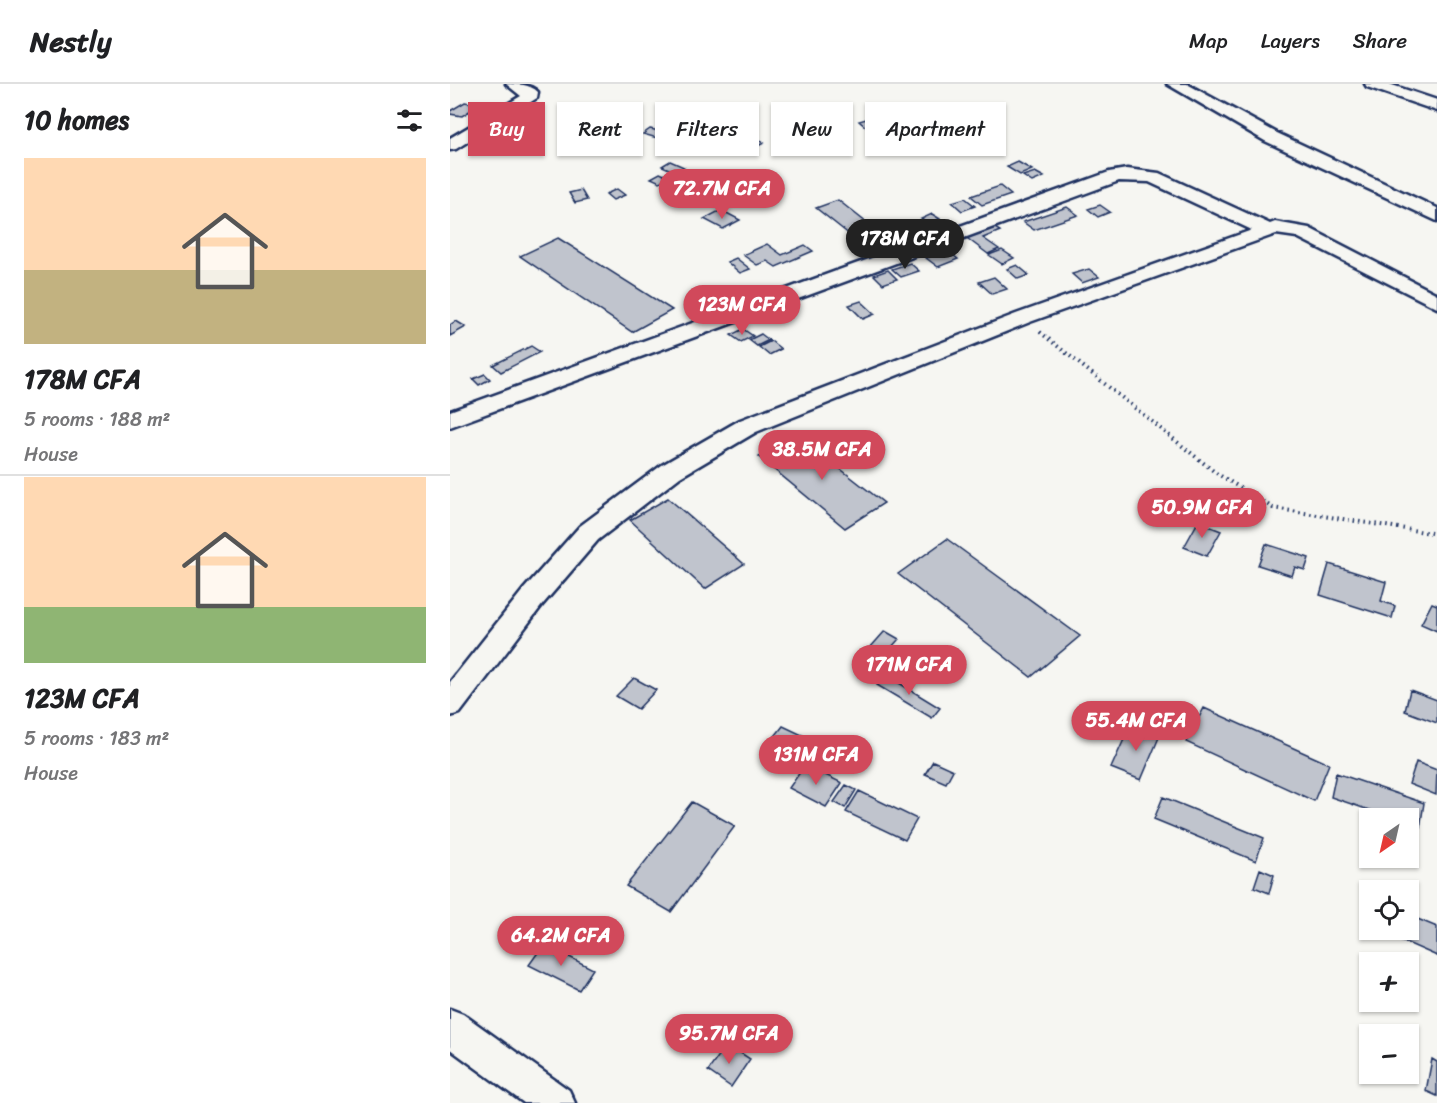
<!DOCTYPE html>
<meta charset="utf-8">
<style>
:root{--surface:#fff;--page:#f2f2f2;--text:#202124;--muted:#757577;--line:#e0e0e0;--accent:#d1495b}
body{margin:0;font-family:Sriracha,sans-serif;background:var(--page);color:var(--text);height:100vh;display:flex;flex-direction:column;font-size:22px;white-space:nowrap}
*{box-sizing:border-box;margin:0}
p{font-size:20px;color:var(--muted)}
.icon{flex:none;width:33px;height:33px;fill:none;stroke:currentColor;stroke-width:2;stroke-linecap:round;stroke-linejoin:round}
.map{position:relative;flex:1;overflow:hidden}
.panel{display:flex;flex-direction:column;background:var(--surface);width:450px}
.panel>*{flex:none}
.banner{position:absolute;left:18px;top:18px;width:570px;height:54px;display:flex;gap:12px}
.needle{width:39px;rotate:214deg}
.controls{position:absolute;left:909px;top:724px;display:grid;gap:12px}
.controls a{display:grid;place-items:center;width:60px;height:60px;border-radius:0px;background:var(--surface);box-shadow:0 2px 4px #0004;font-size:30px}
.price{position:absolute;translate:-50% -51px;padding:0 14px;border-radius:21px;background:var(--accent);color:#fff;font-size:20px;line-height:39px;filter:drop-shadow(0 2px 3px #0008)}
.price::after{content:'';position:absolute;left:50%;top:36px;width:18px;height:14px;margin-left:-9px;background:inherit;clip-path:polygon(0 0,100% 0,50% 100%)}
.price.active{background:#222;color:#fff}
ul{padding:0;list-style:none}
li{display:grid;align-content:center;gap:12px;height:318px;padding:0 24px}
li+li{border-top:2px solid var(--line)}
li span{display:grid;place-items:center;height:186px;border-radius:0px;color:#555}
li>.icon{margin-inline-start:auto}
span .icon{width:108px;height:108px;fill:#fffc;stroke-width:1}
li b{font-size:26px}
h2{display:flex;justify-content:space-between;align-items:center;height:72px;padding:0 24px;font-size:26px}
.chip{padding:0 21px;border-radius:0px;background:var(--surface);box-shadow:0 2px 4px #0004;font-size:21px;line-height:54px}
.chip.active{background:var(--accent);color:#fff}
header{display:flex;align-items:center;gap:36px;box-sizing:border-box;height:84px;padding:0 30px;background:var(--surface);border-bottom:2px solid var(--line)}
header strong{font-size:28px}
nav{display:flex;gap:33px;margin-inline-start:auto;font-size:21px}
main{display:flex;flex:1;min-height:0}
.map>svg:first-child{display:block}
</style>
<header>
<strong>Nestly</strong>
<nav><a>Map</a><a>Layers</a><a>Share</a></nav>
</header>
<main>
<section class="panel">
<h2>10 homes<svg class="icon" aria-label="filters" viewBox="0 0 24 24"><path d="M4 7h16M4 17h16"/><circle cx="9" cy="7" r="2"/><circle cx="15" cy="17" r="2"/></svg></h2>
<ul>
<li><span style="background:linear-gradient(#ffd9b3 60%,#c2b280 0)"><svg class="icon" aria-label="home" viewBox="0 0 24 24"><path d="M3 11l9-7 9 7M6 9v11h12V9"/></svg></span><div><b>178M CFA</b><p>5 rooms · 188 m²</p><p>House</p></div></li>
<li><span style="background:linear-gradient(#ffd9b3 70%,#8fb573 0)"><svg class="icon" aria-label="home" viewBox="0 0 24 24"><path d="M3 11l9-7 9 7M6 9v11h12V9"/></svg></span><div><b>123M CFA</b><p>5 rooms · 183 m²</p><p>House</p></div></li>
</ul>
</section>
<div class="map">
<svg width="987" height="1019" viewBox="0 0 987 1019">
<rect width="100%" height="100%" fill="#f6f6f2"/>
<filter id="ink" filterUnits="userSpaceOnUse"><feTurbulence type="fractalNoise" baseFrequency=".0167" numOctaves="2"/><feDisplacementMap in="SourceGraphic" scale="12" xChannelSelector="R" yChannelSelector="G"/><feConvolveMatrix kernelMatrix="1 2 1 2 8 2 1 2 1" color-interpolation-filters="sRGB"/></filter>
<g filter="url(#ink)">
<path fill="#c0c4cd" stroke="#1b2f5e" stroke-width="1.5" d="M 15,18 L 29,21 L 12,32 L 0,30 L 0,27 Z
M 374,30 L 392,49 L 389,50 L 392,57 L 384,59 L 371,54 L 355,35 Z
M 427,32 L 435,39 L 417,44 L 409,37 Z
M 200,45 L 214,48 L 207,54 L 193,50 Z
M 294,47 L 314,59 L 306,63 L 294,55 L 286,58 L 278,53 Z
M 220,77 L 234,83 L 226,88 L 212,82 Z
M 568,78 L 582,86 L 570,91 L 557,83 Z
M 585,88 L 594,93 L 582,98 L 573,92 Z
M 210,89 L 219,93 L 210,98 L 201,94 Z
M 550,102 L 561,111 L 532,121 L 521,112 Z
M 167,105 L 175,111 L 163,116 L 156,110 Z
M 131,106 L 137,116 L 125,119 L 119,109 Z
M 515,114 L 525,122 L 512,127 L 502,118 Z
M 388,116 L 427,147 L 405,155 L 366,124 Z
M 650,121 L 660,128 L 648,133 L 638,125 Z
M 617,123 L 628,131 L 584,146 L 573,138 Z
M 271,126 L 290,136 L 273,145 L 254,135 Z
M 482,130 L 490,135 L 479,140 L 471,135 Z
M 540,141 L 550,147 L 533,154 L 549,165 L 538,170 L 514,152 Z
M 443,142 L 452,149 L 435,155 L 426,148 Z
M 108,154 L 222,226 L 182,248 L 70,172 Z
M 317,160 L 332,171 L 355,161 L 363,167 L 326,183 L 317,177 L 307,181 L 293,171 Z
M 497,166 L 508,175 L 488,183 L 476,174 Z
M 552,166 L 564,174 L 552,180 L 539,171 Z
M 286,174 L 300,185 L 290,189 L 277,178 Z
M 460,179 L 469,187 L 451,193 L 442,185 Z
M 567,181 L 579,191 L 568,195 L 557,185 Z
M 639,185 L 649,193 L 632,199 L 622,190 Z
M 438,186 L 447,195 L 433,200 L 424,191 Z
M 544,193 L 557,205 L 542,210 L 529,198 Z
M 411,217 L 425,230 L 413,235 L 399,221 Z
M 6,237 L 16,243 L 0,252 L 0,241 Z
M 293,245 L 303,252 L 291,258 L 281,251 Z
M 311,250 L 319,256 L 307,262 L 299,256 Z
M 321,257 L 331,265 L 319,271 L 309,263 Z
M 81,262 L 90,268 L 51,288 L 43,281 Z
M 35,290 L 40,295 L 29,301 L 23,295 Z
M 347,351 L 434,419 L 395,444 L 309,373 Z
M 218,414 L 294,480 L 255,505 L 180,436 Z
M 748,438 L 771,447 L 757,472 L 734,463 Z
M 497,455 L 630,552 L 581,593 L 448,490 Z
M 816,460 L 859,474 L 855,486 L 845,483 L 842,492 L 808,481 Z
M 879,480 L 936,498 L 931,517 L 945,522 L 942,534 L 870,511 Z
M 982,519 L 987,521 L 987,547 L 971,540 Z
M 435,547 L 449,555 L 425,582 L 411,574 Z
M 436,591 L 490,624 L 482,634 L 427,601 Z
M 184,594 L 206,606 L 188,625 L 166,612 Z
M 960,606 L 987,616 L 987,639 L 955,627 Z
M 754,624 L 879,680 L 864,717 L 736,658 Z
M 681,640 L 710,651 L 691,696 L 661,684 Z
M 333,642 L 367,658 L 355,676 L 335,666 L 326,678 L 311,670 Z
M 483,677 L 503,686 L 496,699 L 475,690 Z
M 966,678 L 987,686 L 986,711 L 959,700 Z
M 355,681 L 392,699 L 376,723 L 339,704 Z
M 886,689 L 974,719 L 970,744 L 958,740 L 958,735 L 945,735 L 881,713 Z
M 396,701 L 406,706 L 395,724 L 384,718 Z
M 409,707 L 467,735 L 455,756 L 396,728 Z
M 713,713 L 814,754 L 806,777 L 704,735 Z
M 242,718 L 285,742 L 221,828 L 176,802 Z
M 810,785 L 824,791 L 819,809 L 804,803 Z
M 958,831 L 987,843 L 987,872 L 932,848 L 933,846 L 958,846 Z
M 94,860 L 143,885 L 129,906 L 79,881 Z
M 277,960 L 300,975 L 281,1003 L 258,987 Z
M 982,975 L 987,978 L 987,1012 L 976,1007 Z"/>
<g fill="none" stroke-linecap="round" stroke-linejoin="round">
<defs>
<path id="minor" d="M 56,0 C 68,0 80,0 88,8 L 87,14 L 6,65 L 0,66 L 0,54 L 71,12 Z
M 717,0 L 737,0 L 827,49 L 987,124 L 987,137 L 815,57 Z
M 915,0 L 939,0 L 987,16 L 987,27 L 917,3 Z
M 677,85 L 709,89 L 820,140 L 825,138 L 859,144 L 987,210 L 987,224 L 847,153 L 826,150 L 580,238 L 306,348 L 230,393 L 148,456 L 93,520 L 10,629 L 0,632 L 0,598 L 73,506 L 130,442 L 212,381 L 290,336 L 566,230 L 802,146 L 699,98 L 669,97 L 0,343 L 0,327 L 659,88 Z
M 0,925 L 13,930 L 119,1006 L 125,1019 L 74,1019 L 0,965 Z"/>
</defs>
<use href="#minor" stroke="#1b2f5e" stroke-width="5"/>
<path stroke="#1b2f5e" stroke-width="2" stroke-dasharray="1 3" stroke-linecap="butt" d="M 590,248 L 592,250"/>
<path stroke="#1b2f5e" stroke-width="4" stroke-dasharray="1.5 4" stroke-linecap="butt" d="M 590,248 L 766,389 L 823,424 L 987,450"/>
<use href="#minor" fill="#f6f6f2" fill-rule="evenodd"/>
</g>
</g>
</svg>
<div class="controls">
<a><svg class="needle" viewBox="-14 -14 28 28"><path d="M0-13l5 13h-10z" fill="#e53935"/><path d="M0 13l5-13h-10z" fill="#757577"/></svg></a>
<a><svg class="icon" aria-label="locate" viewBox="0 0 24 24"><circle cx="12" cy="12" r="6"/><path d="M12 2v4M12 18v4M2 12h4M18 12h4"/></svg></a>
<a>+</a>
<a>−</a>
</div>
<b class="price" style="left:272px;top:136px">72.7M CFA</b>
<b class="price active" style="left:455px;top:186px">178M CFA</b>
<b class="price" style="left:292px;top:252px">123M CFA</b>
<b class="price" style="left:372px;top:397px">38.5M CFA</b>
<b class="price" style="left:752px;top:455px">50.9M CFA</b>
<b class="price" style="left:459px;top:612px">171M CFA</b>
<b class="price" style="left:686px;top:668px">55.4M CFA</b>
<b class="price" style="left:366px;top:702px">131M CFA</b>
<b class="price" style="left:111px;top:883px">64.2M CFA</b>
<b class="price" style="left:279px;top:981px">95.7M CFA</b>
<div class="banner">
<a class="chip active">Buy</a>
<a class="chip">Rent</a>
<a class="chip">Filters</a>
<a class="chip">New</a>
<a class="chip">Apartment</a>
</div>
</div>
</main>
